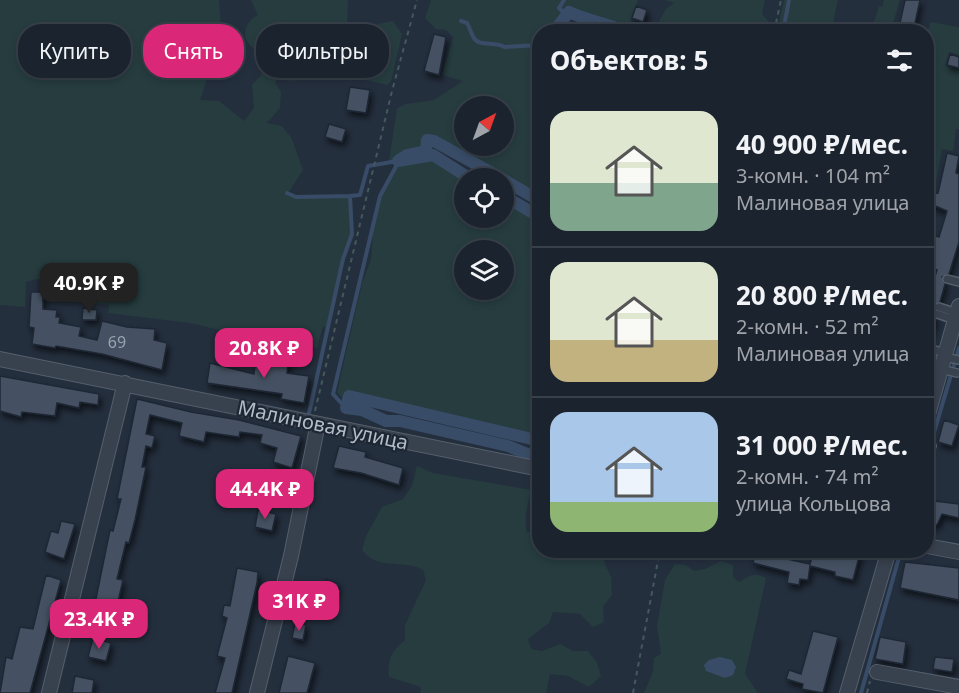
<!DOCTYPE html>
<html lang="ru">
<meta charset="utf-8">
<style>
:root{--surface:#1b232e;--page:#282f3a;--text:#f1f3f6;--muted:#a0a4aa;--line:#39404a;--accent:#db2777}
body{margin:0;font-family:"Noto Sans",sans-serif;background:var(--page);color:var(--text);height:100vh;display:flex;flex-direction:column;font-size:22px;white-space:nowrap}
*{box-sizing:border-box;margin:0}
p{font-size:20px;color:var(--muted)}
.icon{flex:none;width:33px;height:33px;fill:none;stroke:currentColor;stroke-width:2;stroke-linecap:round;stroke-linejoin:round}
.map{position:relative;flex:1;overflow:hidden}
.drawer{position:absolute;left:532px;top:24px;width:402px;height:534px;display:flex;flex-direction:column;background:var(--surface);border-radius:24px;box-shadow:0 3px 9px #0003,0 0 0 2px var(--line)}
.drawer>*{flex:none}
.banner{position:absolute;left:18px;top:24px;width:424px;height:54px;display:flex;gap:12px}
.needle{width:39px;rotate:41deg}
.fabs{position:absolute;left:454px;top:96px;display:grid;gap:12px}
.fabs a{display:grid;place-items:center;width:60px;height:60px;border-radius:50%;background:var(--surface);box-shadow:0 3px 9px #0003,0 0 0 2px var(--line);font-size:30px}
.price{position:absolute;translate:-50% -51px;padding:0 14px;border-radius:12px;background:var(--accent);color:#fff;font-size:20px;line-height:39px;filter:drop-shadow(0 2px 3px #0008)}
.price::after{content:'';position:absolute;left:50%;top:36px;width:18px;height:14px;margin-left:-9px;background:inherit;clip-path:polygon(0 0,100% 0,50% 100%)}
.price.selected{background:#222;color:#fff}
ul{padding:0;list-style:none}
li{display:flex;align-items:center;gap:18px;height:150px;padding:0 18px}
li+li{border-top:2px solid var(--line)}
li span{display:grid;place-items:center;flex:none;width:168px;height:120px;border-radius:18px;color:#555}
li>.icon{margin-inline-start:auto}
span .icon{width:72px;height:72px;fill:#fffc;stroke-width:1}
li b{font-size:26px}
h2{display:flex;justify-content:space-between;align-items:center;height:72px;padding:0 18px;font-size:26px}
.pill{padding:0 21px;border-radius:24px;background:var(--surface);box-shadow:0 3px 9px #0003,0 0 0 2px var(--line);font-size:21px;line-height:54px}
.pill.selected{background:var(--accent);color:#fff}
.map>svg:first-child{display:block}
</style>
<div class="map">
<svg width="959" height="693" viewBox="0 0 959 693">
<defs>
<filter id="shadow"><feDropShadow dx="2.5" dy="4.5" stdDeviation="3" flood-color="#0009"/></filter>
</defs>
<rect width="100%" height="100%" fill="#242f3e"/>
<path fill="#263c3f" fill-rule="evenodd" d="M 0,0 L 219,0 L 222,40 L 207,57 L 209,73 L 200,100 L 219,101 L 244,121 L 254,108 L 252,85 L 261,75 L 263,63 L 271,59 L 270,51 L 262,47 L 255,49 C 239,40 244,22 258,15 L 251,0 L 348,0 L 346,52 L 341,59 L 351,50 L 352,39 L 365,39 L 378,24 L 393,21 L 402,34 L 391,81 L 387,85 L 349,76 L 336,79 L 316,78 L 289,81 L 281,73 L 275,82 L 281,92 L 280,108 L 267,123 L 282,126 L 292,139 L 303,170 L 288,193 L 296,197 L 350,196 L 352,234 L 343,259 L 327,329 L 323,326 L 317,348 L 277,343 L 271,362 L 258,357 L 260,348 L 248,347 L 244,358 L 234,356 L 237,341 L 220,339 L 220,330 L 190,323 L 108,313 L 109,305 L 75,302 L 78,286 L 37,279 L 26,282 L 25,307 L 0,305 Z
M 431,0 L 638,0 L 631,20 L 633,25 L 655,29 L 666,9 L 674,3 L 665,0 L 765,0 L 762,14 L 769,22 L 767,31 L 627,32 C 607,23 588,21 569,12 L 559,25 L 572,31 L 540,32 L 540,201 L 434,141 L 427,140 L 426,151 C 412,152 402,160 389,162 L 397,108 L 406,104 L 434,100 L 463,81 L 442,75 L 453,37 L 446,30 L 436,29 L 425,18 ZM 465,106 L 504,106 L 504,146 L 465,146 Z
M 784,0 L 838,0 L 831,31 L 777,31 Z
M 884,0 L 900,0 L 893,23 L 896,25 L 895,31 L 871,31 L 879,6 L 882,7 Z
M 930,22 L 959,27 L 959,55 L 949,52 L 945,66 L 959,70 L 959,129 L 956,129 L 953,151 L 942,149 L 935,188 L 929,188 L 927,196 L 927,39 Z
M 433,155 L 469,178 L 465,178 L 465,218 L 504,218 L 504,196 L 540,217 L 540,441 L 512,436 L 504,431 L 435,418 L 350,395 L 341,397 L 337,392 L 362,283 L 371,260 L 374,220 L 380,196 L 401,161 ZM 465,250 L 504,250 L 504,290 L 465,290 Z
M 417,466 L 433,473 L 531,490 L 526,513 L 526,531 L 540,535 L 540,550 L 600,552 L 611,577 L 612,595 L 603,606 L 604,622 L 593,627 L 580,614 L 553,612 L 549,623 L 528,639 L 531,649 L 542,651 L 560,644 L 573,651 L 588,651 L 597,663 L 601,676 L 589,687 L 568,676 L 550,674 L 546,693 L 421,693 L 421,687 L 389,677 C 387,659 392,651 405,640 L 405,625 L 426,580 L 423,570 C 405,559 377,571 362,550 L 366,536 L 382,507 L 403,499 L 412,486 Z
M 721,561 L 733,565 L 733,577 L 739,582 C 749,576 754,572 766,578 L 745,674 L 758,693 L 644,693 L 653,672 L 654,658 L 661,654 L 657,626 L 665,580 L 675,564 L 686,565 L 694,571 L 705,569 Z"/>
<path fill="#394c67" d="M 720,657 L 732,660 L 736,667 L 733,675 L 725,678 L 706,671 L 704,665 L 709,660 Z"/>
<g fill="none" stroke-linecap="round" stroke-linejoin="round">
<path stroke="#394c67" stroke-width="4" d="M 564,0 L 559,8 L 566,15
M 461,21 L 467,23 C 470,28 471,34 474,38 C 479,47 496,41 504,47 L 540,45
M 568,30 L 569,32
M 783,32 L 789,0
M 287,193 L 296,197 L 350,196 L 352,234 L 343,259 L 309,413
M 350,196 L 360,195 L 368,166 L 433,155
M 352,405 L 341,403 L 333,394 L 380,196 L 399,161
M 927,456 L 959,348
M 861,693 L 901,550"/>
<path stroke="#394c67" stroke-width="12" d="M 572,32 L 559,25 L 569,12 C 588,21 607,23 627,32
M 469,178 L 433,155 L 398,161 L 407,155 L 426,151 L 427,140 L 434,141 L 501,178
M 504,180 L 540,201
M 504,196 L 540,217
M 540,441 L 349,396 L 346,408 L 362,410 L 386,421 L 400,421 L 508,446 L 540,459"/>
</g>
<path fill="#455162" stroke="#1f2835" stroke-width="1.5" filter="url(#shadow)" d="M 905,0 L 920,0 L 913,32 L 898,32 Z
M 636,6 L 647,10 L 643,22 L 632,18 Z
M 434,34 L 446,37 L 439,75 L 424,71 Z
M 950,54 L 959,57 L 959,68 L 947,65 Z
M 350,87 L 370,90 L 366,113 L 346,110 Z
M 329,124 L 346,129 L 342,142 L 325,137 Z
M 947,153 L 959,156 L 956,173 L 959,174 L 959,242 L 949,274 L 942,277 L 945,284 L 940,302 L 934,306 L 931,315 L 935,319 L 929,336 L 927,336 L 927,288 L 931,289 L 937,270 L 929,267 L 934,252 L 928,249 L 933,235 L 939,237 L 947,211 L 928,203 L 931,194 L 938,193 Z
M 31,292 L 43,292 L 43,309 L 57,310 L 56,317 L 60,317 L 59,323 L 81,327 L 79,336 L 97,340 L 102,321 L 127,327 L 155,329 L 154,340 L 167,343 L 162,370 L 102,354 L 56,346 L 55,348 L 32,344 L 34,328 L 29,327 Z
M 83,308 L 97,310 L 96,320 L 82,320 Z
M 280,348 L 290,349 L 287,373 L 309,376 L 304,403 L 281,399 L 282,394 L 207,383 L 210,363 L 254,374 L 255,364 L 277,366 Z
M 0,376 L 99,394 L 98,405 L 80,402 L 79,408 L 57,403 L 55,416 L 22,412 L 21,417 L 0,411 Z
M 137,399 L 191,412 L 239,420 L 301,436 L 292,468 L 273,462 L 277,448 L 260,443 L 262,435 L 240,432 L 239,437 L 206,432 L 204,442 L 179,436 L 182,423 L 150,415 L 146,434 L 155,436 L 152,448 L 146,446 L 142,467 L 146,467 L 135,520 L 129,543 L 126,542 L 117,579 L 123,580 L 114,619 L 105,617 L 103,625 L 91,623 L 110,530 L 113,531 L 121,499 L 117,499 Z
M 944,420 L 959,425 L 952,446 L 938,442 Z
M 339,446 L 366,452 L 365,457 L 403,468 L 399,485 L 361,473 L 333,468 Z
M 934,501 L 959,504 L 959,518 L 942,514 L 937,525 L 927,523 L 927,506 L 932,507 Z
M 258,510 L 276,514 L 272,531 L 255,527 Z
M 61,521 L 75,524 L 64,559 L 45,552 L 51,531 L 58,533 Z
M 814,550 L 847,555 L 848,551 L 860,553 L 853,580 L 835,576 L 835,572 L 810,566 L 808,580 L 800,579 L 799,585 L 787,583 L 789,572 L 753,563 L 755,552 L 810,564 Z
M 905,562 L 959,568 L 959,600 L 900,588 Z
M 237,568 L 258,572 L 257,583 L 232,693 L 215,693 L 225,658 L 217,656 L 227,618 L 222,616 L 224,605 L 230,606 Z
M 46,575 L 61,580 L 30,693 L 0,693 L 6,657 L 12,659 L 20,627 L 33,629 Z
M 326,579 L 338,584 L 331,602 L 319,597 Z
M 295,623 L 306,625 L 303,640 L 292,638 Z
M 813,631 L 838,637 L 823,693 L 802,689 L 803,684 L 786,679 L 789,670 L 801,674 Z
M 880,637 L 906,642 L 903,664 L 875,659 Z
M 93,638 L 111,643 L 106,661 L 88,657 Z
M 288,656 L 315,663 L 307,693 L 279,693 Z
M 935,657 L 954,659 L 952,672 L 933,669 Z
M 75,676 L 94,680 L 92,693 L 72,693 Z"/>
<g fill="none" stroke-linecap="round" stroke-linejoin="round">
<defs>
<path id="service" d="M 947,279 L 959,282
M 939,307 L 957,313
M 937,314 L 955,320
M 928,348 L 945,353
M 944,357 L 959,360
M 941,369 L 957,373
M 927,445 L 932,446"/>
<path id="minor" d="M 0,359 L 540,469
M 927,418 L 959,306
M 927,546 L 959,552
M 877,672 L 959,687
M 49,693 L 125,383
M 257,693 L 291,556 L 316,433 L 316,424
M 847,693 L 889,550"/>
</defs>
<use href="#service" stroke="#565f6c" stroke-width="10"/>
<use href="#minor" stroke="#565f6c" stroke-width="16"/>
<path stroke="#44595c" stroke-width="2" stroke-dasharray="4.5 4.5" stroke-linecap="butt" d="M 774,32 L 781,0
M 315,411 L 392,91 L 417,0
M 633,693 L 660,550
M 867,693 L 870,681"/>
<use href="#service" stroke="#38414e" stroke-width="7"/>
<use href="#minor" stroke="#38414e" stroke-width="14"/>
</g>
<g text-anchor="middle" stroke-width="4.5" stroke-linejoin="round" paint-order="stroke">
<g font-size="16" fill="#98a1af">
<text x="117" y="348">69</text>
</g>
<g font-size="20" fill="#b4bcc9" stroke="#1d2633">
<text transform="translate(323 425) rotate(12)" y="7">Малиновая улица</text>
</g>
</g>
</svg>
<div class="fabs">
<a><svg class="needle" viewBox="-14 -14 28 28"><path d="M0-13l5 13h-10z" fill="#e53935"/><path d="M0 13l5-13h-10z" fill="#a0a4aa"/></svg></a>
<a><svg class="icon" aria-label="locate" viewBox="0 0 24 24"><circle cx="12" cy="12" r="6"/><path d="M12 2v4M12 18v4M2 12h4M18 12h4"/></svg></a>
<a><svg class="icon" aria-label="layers" viewBox="0 0 24 24"><path d="M12 4l9 5-9 5-9-5zM3 14l9 5 9-5"/></svg></a>
</div>
<b class="price selected" style="left:89px;top:314px">40.9K ₽</b>
<b class="price" style="left:264px;top:379px">20.8K ₽</b>
<b class="price" style="left:265px;top:520px">44.4K ₽</b>
<b class="price" style="left:299px;top:632px">31K ₽</b>
<b class="price" style="left:99px;top:650px">23.4K ₽</b>
<div class="banner">
<a class="pill">Купить</a>
<a class="pill selected">Снять</a>
<a class="pill">Фильтры</a>
</div>
<section class="drawer">
<h2>Объектов: 5<svg class="icon" aria-label="filters" viewBox="0 0 24 24"><path d="M4 7h16M4 17h16"/><circle cx="9" cy="7" r="2"/><circle cx="15" cy="17" r="2"/></svg></h2>
<ul>
<li><span style="background:linear-gradient(#dfe7d0 60%,#7fa58c 0)"><svg class="icon" aria-label="home" viewBox="0 0 24 24"><path d="M3 11l9-7 9 7M6 9v11h12V9"/></svg></span><div><b>40 900 ₽/мес.</b><p>3-комн. · 104 m²</p><p>Малиновая улица</p></div></li>
<li><span style="background:linear-gradient(#dfe7d0 65%,#c2b280 0)"><svg class="icon" aria-label="home" viewBox="0 0 24 24"><path d="M3 11l9-7 9 7M6 9v11h12V9"/></svg></span><div><b>20 800 ₽/мес.</b><p>2-комн. · 52 m²</p><p>Малиновая улица</p></div></li>
<li><span style="background:linear-gradient(#a9c7e8 75%,#8fb573 0)"><svg class="icon" aria-label="home" viewBox="0 0 24 24"><path d="M3 11l9-7 9 7M6 9v11h12V9"/></svg></span><div><b>31 000 ₽/мес.</b><p>2-комн. · 74 m²</p><p>улица Кольцова</p></div></li>
</ul>
</section>
</div>
